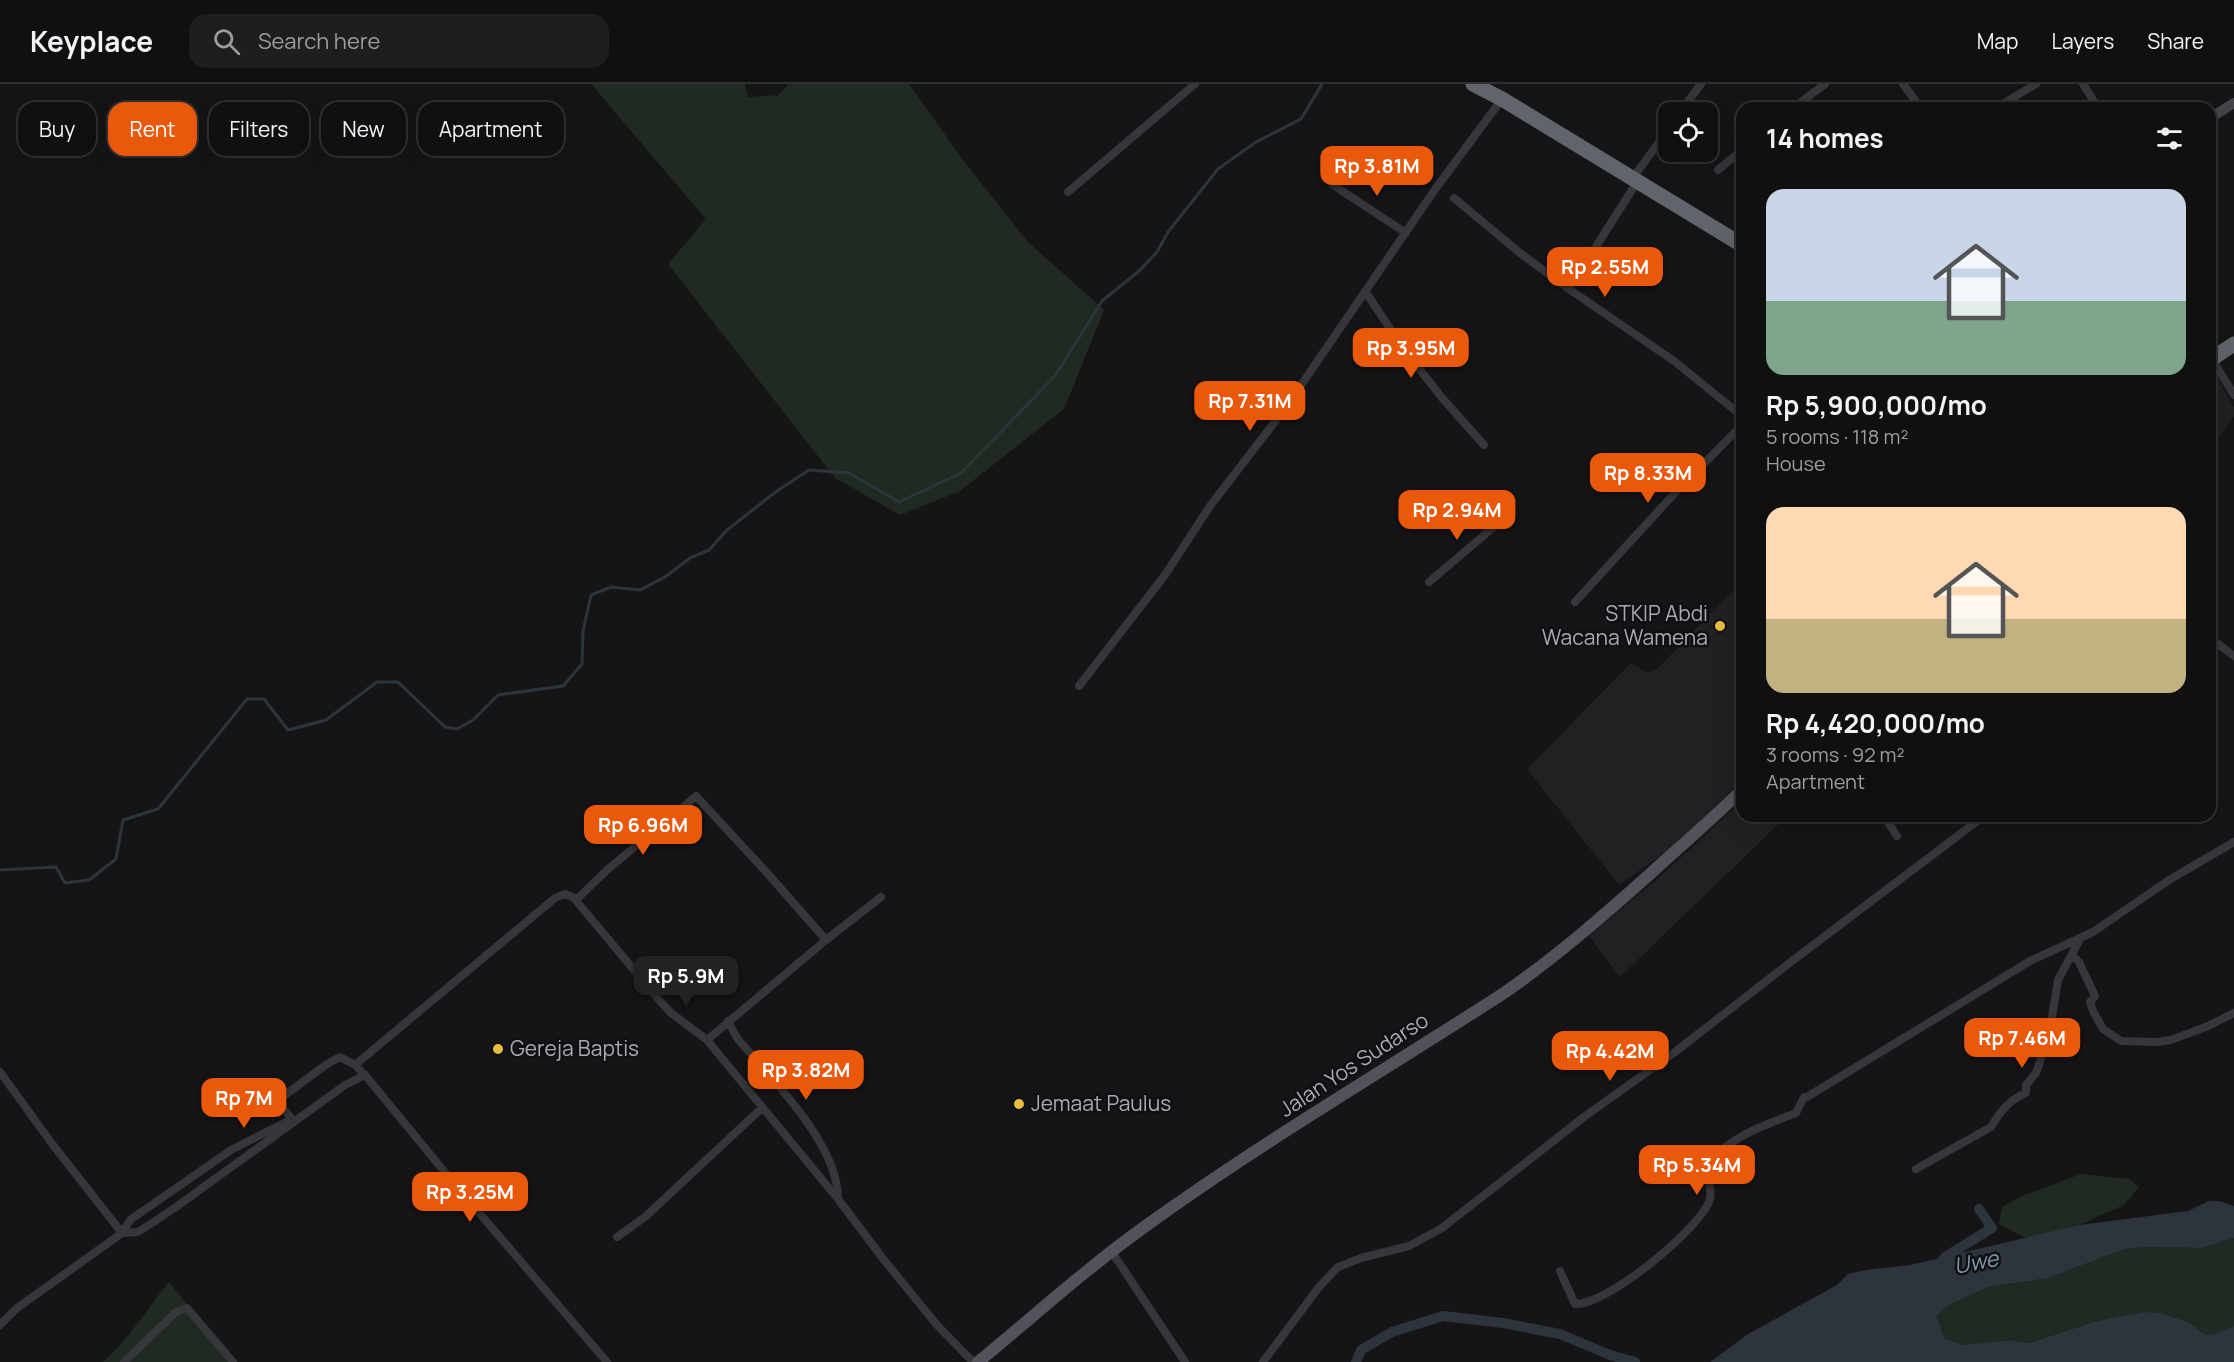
<!DOCTYPE html>
<meta charset="utf-8">
<style>
:root{--surface:#101011;--page:#1e1e1f;--text:#f1f3f6;--muted:#9c9d9f;--line:#303031;--accent:#ea580c}
body{margin:0;font-family:Manrope,sans-serif;background:var(--page);color:var(--text);height:100vh;display:flex;flex-direction:column;font-size:22px;white-space:nowrap}
*{box-sizing:border-box;margin:0}
p{font-size:20px;color:var(--muted)}
.icon{flex:none;width:33px;height:33px;fill:none;stroke:currentColor;stroke-width:2;stroke-linecap:round;stroke-linejoin:round}
.map{position:relative;flex:1;overflow:hidden}
.side{position:absolute;left:1736px;top:18px;width:480px;height:720px;display:flex;flex-direction:column;background:var(--surface);border-radius:18px;box-shadow:0 6px 24px #0002,0 0 0 2px var(--line)}
.side>*{flex:none}
.banner{position:absolute;left:18px;top:18px;width:570px;height:54px;display:flex;gap:12px}
.tools{position:absolute;left:1658px;top:18px;display:grid;gap:12px}
.tools a{display:grid;place-items:center;width:60px;height:60px;border-radius:12px;background:var(--surface);box-shadow:0 6px 24px #0002,0 0 0 2px var(--line);font-size:30px}
.price{position:absolute;translate:-50% -51px;padding:0 14px;border-radius:12px;background:var(--accent);color:#fff;font-size:20px;line-height:39px;filter:drop-shadow(0 2px 3px #0008)}
.price::after{content:'';position:absolute;left:50%;top:36px;width:18px;height:14px;margin-left:-9px;background:inherit;clip-path:polygon(0 0,100% 0,50% 100%)}
.price.active{background:#222;color:#fff}
ul{padding:0;list-style:none}
li{display:grid;align-content:center;gap:12px;height:318px;padding:0 30px}
li span{display:grid;place-items:center;height:186px;border-radius:18px;color:#555}
li>.icon{margin-inline-start:auto}
span .icon{width:108px;height:108px;fill:#fffc;stroke-width:1}
li b{font-size:26px}
h2{display:flex;justify-content:space-between;align-items:center;height:72px;padding:0 30px;font-size:26px}
.pill{padding:0 21px;border-radius:18px;background:var(--surface);box-shadow:0 6px 24px #0002,0 0 0 2px var(--line);font-size:21px;line-height:54px}
.pill.active{background:var(--accent);color:#fff}
header{display:flex;align-items:center;gap:36px;box-sizing:border-box;height:84px;padding:0 30px;background:var(--surface);border-bottom:2px solid var(--line)}
header strong{font-size:28px}
nav{display:flex;gap:33px;margin-inline-start:auto;font-size:21px}
.search{width:420px;height:54px;background:var(--page);display:flex;align-items:center;gap:15px;box-sizing:border-box;padding:0 21px;border-radius:18px;color:var(--muted);font-size:22px}
.map>svg:first-child{display:block}
</style>
<header>
<strong>Keyplace</strong>
<div class="search"><svg class="icon" aria-label="search" viewBox="0 0 24 24"><circle cx="10" cy="10" r="6"/><path d="M15 15l6 6"/></svg>Search here</div>
<nav><a>Map</a><a>Layers</a><a>Share</a></nav>
</header>
<div class="map">
<svg width="2234" height="1278" viewBox="0 0 2234 1278">
<rect width="100%" height="100%" fill="#151517"/>
<path fill="#212124" d="M 2211,284 L 2234,323 L 2234,332 L 2210,366 L 2210,285 Z
M 1741,498 L 1741,697 L 1678,759 L 1619,801 L 1527,685 L 1631,579 L 1647,589 L 1656,586 Z
M 1741,718 L 1742,732 L 1787,732 L 1620,893 L 1589,852 L 1655,797 Z"/>
<path fill="#212923" d="M 591,0 L 745,0 L 748,13 L 778,11 L 789,0 L 909,0 L 963,76 L 1027,157 L 1104,226 L 1064,325 L 960,407 L 900,431 L 835,394 L 668,180 L 706,135 Z
M 2081,1090 L 2129,1095 L 2139,1103 L 2124,1121 L 2079,1141 L 2026,1154 L 1999,1140 L 2002,1123 L 2022,1112 Z
M 2234,1154 L 2234,1242 L 2215,1250 L 2206,1251 L 2188,1238 L 2141,1228 L 2097,1237 L 2029,1259 L 2010,1256 L 1963,1261 L 1944,1254 L 1937,1232 L 1947,1222 L 1988,1203 L 2049,1194 L 2124,1165 L 2148,1163 L 2202,1164 Z
M 169,1198 L 234,1278 L 103,1278 C 128,1256 147,1225 169,1198 Z"/>
<path fill="#2e343c" d="M 2209,1117 L 2219,1117 L 2234,1122 L 2234,1154 L 2202,1164 L 2148,1163 L 2124,1165 L 2049,1194 L 1988,1203 L 1947,1222 L 1937,1232 L 1944,1254 L 1963,1261 L 2010,1256 L 2029,1259 L 2097,1237 L 2141,1228 L 2160,1229 L 2188,1238 L 2206,1251 L 2215,1250 L 2234,1242 L 2234,1278 L 1710,1278 L 1748,1250 L 1837,1201 L 1848,1190 L 1865,1186 L 1910,1181 L 2079,1141 L 2188,1127 Z"/>
<g fill="none" stroke-linecap="round" stroke-linejoin="round">
<path stroke="#2e343c" stroke-width="3" d="M 0,786 L 56,783 L 65,799 L 89,796 L 116,775 L 123,736 L 158,725 L 247,615 L 264,615 L 288,646 L 326,636 L 377,598 L 398,598 L 445,643 L 457,645 L 473,636 L 498,611 L 563,602 L 582,580 L 583,547 L 591,511 L 611,503 L 640,506 L 665,493 L 690,474 L 709,466 L 727,446 L 777,407 L 809,386 L 849,389 L 899,418 L 961,389 L 1055,292 L 1102,217 L 1139,187 L 1157,168 L 1168,148 L 1218,85 L 1256,58 L 1301,35 L 1322,0"/>
<path stroke="#2e343c" stroke-width="10" d="M 1937,1183 L 1945,1173 L 1992,1144 L 1979,1125
M 1356,1278 L 1361,1266 L 1392,1248 L 1443,1232 L 1503,1239 L 1560,1250 L 1610,1271 L 1635,1278"/>
<path stroke="#36373b" stroke-width="8" d="M 1903,0 L 1921,24
M 2083,0 L 2098,24
M 1793,24 L 1825,0
M 1996,24 L 2036,0
M 1680,28 L 1701,0
M 1718,86 L 1742,66
M 1632,95 L 1668,46
M 1333,101 L 1406,149
M 1068,108 L 1195,0
M 1454,114 L 1520,169 L 1569,205 L 1674,277 L 1742,332
M 1569,205 L 1637,98
M 1365,207 L 1403,264 L 1443,315 L 1484,361
M 2212,275 L 2234,311
M 1429,498 L 1502,436
M 1575,518 L 1674,410 L 1742,341
M 2210,554 L 2234,572
M 1079,602 L 1165,491 L 1210,422 L 1284,326 L 1436,104 L 1502,15
M 1884,732 L 1897,752
M 576,816 L 607,786 L 696,712 L 768,790 L 826,856
M 2072,871 L 2079,878 L 2095,912 L 2090,918 L 2094,929 L 2103,945 L 2121,957 L 2157,958 L 2171,956 L 2208,942 L 2234,929
M 728,937 L 737,954 C 771,994 838,1060 838,1114
M 707,956 L 826,856 L 881,813
M 355,981 L 555,814 L 565,810 L 573,813 L 660,917 L 671,929 L 707,956 L 838,1115 L 884,1176 L 937,1241 L 973,1278
M 0,988 L 53,1061 L 122,1149 L 130,1136 L 231,1066 L 292,1035 L 277,1017 L 327,980 L 340,973 L 355,981 L 365,991 L 457,1103 L 607,1278
M 1916,1085 L 1991,1043 C 1999,1029 2010,1015 2026,1009 L 2026,1001 L 2036,989 L 2049,952 L 2058,896 L 2080,855
M 617,1153 L 645,1133 L 762,1024
M 1112,1168 L 1185,1278
M 1560,1187 L 1575,1220 C 1607,1221 1694,1149 1708,1120 C 1716,1106 1701,1090 1712,1076 C 1732,1052 1767,1040 1796,1029 L 1804,1013 L 1807,1013 L 2030,877 L 2093,848 L 2169,796 L 2234,758
M 0,1241 L 17,1224 L 122,1149 L 137,1148 L 143,1145 L 176,1123 L 345,1001 L 365,991
M 124,1278 L 176,1228 L 187,1224 L 233,1278
M 1263,1278 L 1319,1203 L 1338,1183 L 1361,1174 L 1409,1162 L 1442,1144 L 1584,1033 L 1675,968 L 1796,874 L 1984,732"/>
<path stroke="#44454b" stroke-width="10" d="M 2210,34 L 2234,19"/>
<path stroke="#52535a" stroke-width="12" d="M 978,1278 C 1034,1232 1088,1183 1147,1141 C 1262,1058 1385,986 1504,909 C 1556,873 1603,832 1650,790 C 1681,762 1712,735 1742,706"/>
<path stroke="#62646c" stroke-width="15" d="M 1473,0 L 1502,15 L 1742,161
M 2210,276 L 2234,260"/>
</g>
<g fill="#e7be3d" stroke="#101012" stroke-width="2">
<circle cx="1720" cy="542" r="6"/>
<circle cx="498" cy="965" r="6"/>
<circle cx="1019" cy="1020" r="6"/>
</g>
<g text-anchor="middle" stroke-width="5" stroke-linejoin="round" paint-order="stroke">
<g font-size="21" fill="#a8abb6" stroke="#101012" text-anchor="start">
<text x="1708" y="537" text-anchor="end">STKIP Abdi<tspan x="1708" dy="24">Wacana Wamena</tspan></text>
<text x="510" y="972">Gereja Baptis</text>
<text x="1031" y="1027">Jemaat Paulus</text>
</g>
<g font-size="21" fill="#a8abb6" stroke="#101012">
<text transform="translate(1354 981) rotate(-33)" y="7">Jalan Yos Sudarso</text>
</g>
<g font-size="22" font-style="italic" fill="#8095af" stroke="#101012">
<text transform="translate(1976 1178) rotate(-11)" y="8">Uwe</text>
</g>
</g>
</svg>
<div class="tools">
<a><svg class="icon" aria-label="locate" viewBox="0 0 24 24"><circle cx="12" cy="12" r="6"/><path d="M12 2v4M12 18v4M2 12h4M18 12h4"/></svg></a>
</div>
<b class="price" style="left:1377px;top:113px">Rp 3.81M</b>
<b class="price" style="left:1605px;top:214px">Rp 2.55M</b>
<b class="price" style="left:1411px;top:295px">Rp 3.95M</b>
<b class="price" style="left:1250px;top:348px">Rp 7.31M</b>
<b class="price" style="left:1648px;top:420px">Rp 8.33M</b>
<b class="price" style="left:1457px;top:457px">Rp 2.94M</b>
<b class="price" style="left:643px;top:772px">Rp 6.96M</b>
<b class="price active" style="left:686px;top:923px">Rp 5.9M</b>
<b class="price" style="left:2022px;top:985px">Rp 7.46M</b>
<b class="price" style="left:1610px;top:998px">Rp 4.42M</b>
<b class="price" style="left:806px;top:1017px">Rp 3.82M</b>
<b class="price" style="left:244px;top:1045px">Rp 7M</b>
<b class="price" style="left:1697px;top:1112px">Rp 5.34M</b>
<b class="price" style="left:470px;top:1139px">Rp 3.25M</b>
<div class="banner">
<a class="pill">Buy</a>
<a class="pill active">Rent</a>
<a class="pill">Filters</a>
<a class="pill">New</a>
<a class="pill">Apartment</a>
</div>
<section class="side">
<h2>14 homes<svg class="icon" aria-label="filters" viewBox="0 0 24 24"><path d="M4 7h16M4 17h16"/><circle cx="9" cy="7" r="2"/><circle cx="15" cy="17" r="2"/></svg></h2>
<ul>
<li><span style="background:linear-gradient(#c9d6e8 60%,#7fa58c 0)"><svg class="icon" aria-label="home" viewBox="0 0 24 24"><path d="M3 11l9-7 9 7M6 9v11h12V9"/></svg></span><div><b>Rp 5,900,000/mo</b><p>5 rooms · 118 m²</p><p>House</p></div></li>
<li><span style="background:linear-gradient(#ffd9b3 60%,#c2b280 0)"><svg class="icon" aria-label="home" viewBox="0 0 24 24"><path d="M3 11l9-7 9 7M6 9v11h12V9"/></svg></span><div><b>Rp 4,420,000/mo</b><p>3 rooms · 92 m²</p><p>Apartment</p></div></li>
</ul>
</section>
</div>
